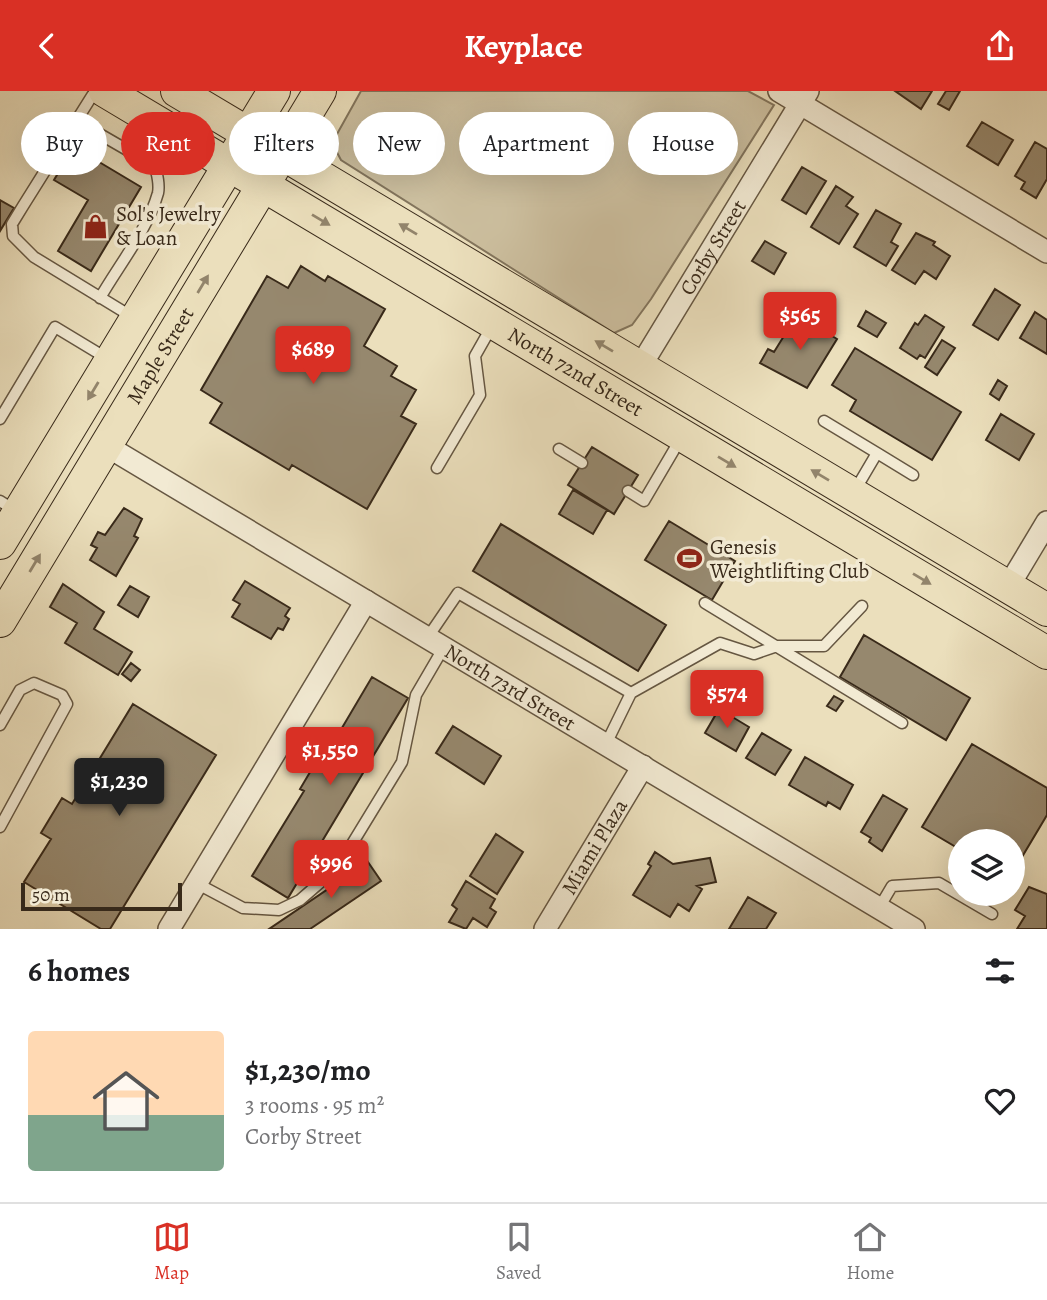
<!DOCTYPE html>
<meta charset="utf-8">
<style>
:root{--surface:#fff;--page:#f6f6f6;--text:#202124;--muted:#757577;--line:#e0e0e0;--accent:#d93025}
body{margin:0;font-family:Alegreya,serif;background:var(--page);color:var(--text);height:100vh;display:flex;flex-direction:column;font-size:26px;white-space:nowrap}
*{box-sizing:border-box;margin:0}
p{font-size:23px;color:var(--muted)}
.icon{flex:none;width:38px;height:38px;fill:none;stroke:currentColor;stroke-width:2;stroke-linecap:round;stroke-linejoin:round}
.map{position:relative;height:838px;overflow:hidden}
.panel{display:flex;flex-direction:column;background:var(--surface);flex:1}
.panel>*{flex:none}
.top-card{position:absolute;left:21px;top:21px;width:1006px;height:63px;display:flex;gap:14px}
.buttons{position:absolute;left:948px;top:738px;display:grid;gap:14px}
.buttons a{display:grid;place-items:center;width:77px;height:77px;border-radius:50%;background:var(--surface);box-shadow:0 7px 28px #0002;font-size:35px}
.scale{position:absolute;left:21px;bottom:18px;width:161px;box-sizing:border-box;padding-left:7px;border:4px solid #392a1a;border-top:0;font-size:19px;line-height:24px;white-space:nowrap;color:#392a1a;-webkit-text-stroke:5px #f2ead3;paint-order:stroke}
.price{position:absolute;translate:-50% -60px;padding:0 16px;border-radius:7px;background:var(--accent);color:#fff;font-size:23px;line-height:46px;filter:drop-shadow(0 2px 4px #0008)}
.price::after{content:'';position:absolute;left:50%;top:42px;width:21px;height:16px;margin-left:-10px;background:inherit;clip-path:polygon(0 0,100% 0,50% 100%)}
.price.selected{background:#222;color:#fff}
ul{padding:0;list-style:none}
li{display:flex;align-items:center;gap:21px;height:175px;padding:0 28px}
li span{display:grid;place-items:center;flex:none;width:196px;height:140px;border-radius:7px;color:#555}
li>.icon{margin-inline-start:auto}
span .icon{width:84px;height:84px;fill:#fffc;stroke-width:1}
li b{font-size:30px}
h2{display:flex;justify-content:space-between;align-items:center;height:84px;padding:0 28px;font-size:30px}
.pill{padding:0 24px;border-radius:32px;background:var(--surface);box-shadow:0 7px 28px #0002;font-size:24px;line-height:63px}
.pill.selected{background:var(--accent);color:#fff}
header{display:flex;justify-content:space-between;align-items:center;height:91px;padding:0 28px;background:var(--accent);color:#fff;font-size:32px;font-weight:700}
.menu{display:flex;justify-content:space-around;align-items:center;height:98px;border-top:2px solid var(--line);background:var(--surface);font-size:19px;color:var(--muted)}
.menu a{display:grid;justify-items:center;gap:4px}
.menu .selected{color:var(--accent)}
.map>svg:first-child{display:block}
</style>
<header><svg class="icon" aria-label="back" viewBox="0 0 24 24"><path d="M15 5l-7 7 7 7"/></svg>Keyplace<svg class="icon" aria-label="share" viewBox="0 0 24 24"><path d="M12 15V3M7 8l5-5 5 5M5 13v7h14v-7"/></svg></header>
<div class="map">
<svg width="1047" height="838" viewBox="0 0 1047 838">
<rect width="100%" height="100%" fill="#ebdfbc"/>
<filter id="stains"><feTurbulence type="fractalNoise" baseFrequency=".00286" numOctaves="4"/><feColorMatrix values="0 0 0 0 .2 0 0 0 0 .09 0 0 0 0 .02 0 0 0 .5 -.17"/></filter>
<radialGradient id="worn" r=".72"><stop offset=".6" stop-color="#630" stop-opacity="0"/><stop offset="1" stop-color="#630" stop-opacity=".3"/></radialGradient>
<path fill="#cdc0a0" stroke="#83755d" stroke-width="2" d="M 361,0 L 748,0 L 774,14 L 651,208 L 632,234 L 614,242 L 341,69 L 332,52 Z"/>
<path fill="#96886e" stroke="#392a1a" stroke-width="2" d="M 895,0 L 932,0 L 921,18 Z
M 946,0 L 960,0 L 949,19 L 938,13 Z
M 982,31 L 1013,49 L 998,74 L 967,55 Z
M 1035,51 L 1047,58 L 1047,88 L 1036,107 L 1021,98 L 1025,91 L 1015,85 Z
M 74,56 L 141,96 L 91,180 L 58,160 L 88,109 L 54,89 Z
M 802,76 L 826,90 L 806,123 L 782,109 Z
M 836,95 L 853,106 L 846,115 L 858,123 L 839,153 L 811,136 Z
M 0,109 L 14,117 L 0,140 Z
M 876,119 L 901,133 L 891,151 L 898,155 L 886,175 L 854,156 Z
M 916,142 L 935,151 L 933,154 L 950,165 L 936,188 L 924,180 L 915,193 L 892,179 Z
M 765,150 L 786,162 L 774,183 L 752,170 Z
M 301,175 L 325,190 L 328,185 L 385,218 L 364,255 L 397,275 L 391,285 L 416,299 L 401,325 L 416,333 L 367,418 L 292,374 L 289,379 L 210,332 L 222,312 L 201,299 L 267,185 L 288,197 Z
M 995,198 L 1020,214 L 998,249 L 973,234 Z
M 866,220 L 886,232 L 877,246 L 858,235 Z
M 1035,221 L 1047,229 L 1047,263 L 1020,247 Z
M 797,224 L 837,248 L 807,297 L 760,272 L 768,258 L 774,261 Z
M 925,224 L 944,236 L 925,267 L 920,264 L 917,268 L 900,257 L 915,232 L 918,234 Z
M 942,249 L 955,257 L 937,284 L 925,276 Z
M 855,257 L 961,321 L 932,369 L 850,320 L 856,309 L 832,294 Z
M 998,289 L 1007,295 L 999,309 L 990,303 Z
M 1001,323 L 1034,343 L 1019,369 L 986,349 Z
M 592,356 L 638,384 L 614,423 L 568,394 Z
M 573,399 L 607,419 L 593,443 L 559,423 Z
M 124,417 L 142,428 L 134,445 L 138,447 L 116,485 L 90,469 L 97,457 L 91,454 L 98,441 L 105,444 Z
M 669,430 L 735,470 L 712,509 L 645,469 Z
M 501,433 L 666,534 L 638,580 L 473,480 Z
M 245,490 L 290,517 L 285,525 L 289,528 L 283,539 L 278,537 L 271,548 L 232,526 L 240,513 L 233,509 Z
M 63,493 L 104,521 L 94,538 L 132,561 L 118,584 L 65,552 L 77,532 L 50,516 Z
M 130,495 L 149,506 L 138,526 L 118,514 Z
M 864,544 L 970,607 L 946,649 L 840,586 Z
M 131,572 L 140,579 L 131,590 L 122,583 Z
M 372,586 L 408,607 L 288,807 L 252,785 L 304,700 L 300,698 L 319,666 L 323,669 Z
M 834,605 L 843,610 L 836,620 L 827,615 Z
M 133,613 L 216,664 L 110,838 L 101,838 L 24,791 L 51,748 L 41,742 L 62,707 L 72,713 Z
M 719,618 L 749,636 L 736,660 L 705,642 Z
M 453,635 L 501,665 L 484,693 L 436,662 Z
M 762,642 L 791,659 L 775,684 L 746,667 Z
M 972,653 L 1047,697 L 1047,724 L 1013,781 L 1013,751 L 961,751 L 961,759 L 922,736 Z
M 805,666 L 853,694 L 840,718 L 828,711 L 826,715 L 789,694 Z
M 883,704 L 907,718 L 882,760 L 869,751 L 871,747 L 861,741 Z
M 496,743 L 523,761 L 497,803 L 470,785 Z
M 655,761 L 673,773 L 710,767 L 716,791 L 697,795 L 702,798 L 689,820 L 678,813 L 670,826 L 633,804 L 651,775 L 648,773 Z
M 368,771 L 381,790 L 310,838 L 269,838 Z
M 466,790 L 495,808 L 490,817 L 496,821 L 487,836 L 473,827 L 466,838 L 449,831 L 457,818 L 452,814 Z
M 1029,796 L 1047,803 L 1047,838 L 1017,838 L 1025,825 L 1015,819 Z
M 748,806 L 776,822 L 766,838 L 729,838 Z"/>
<g fill="none" stroke-linecap="round" stroke-linejoin="round">
<defs>
<path id="lane" d="M 95,0 L 23,115 L 12,133 L 13,145 L 34,166 L 134,227
M 77,30 L 155,75 C 157,84 160,92 158,102 C 148,138 119,174 100,207
M 0,328 L 55,236 L 108,268
M 824,330 L 877,362 L 854,401
M 559,358 L 582,372
M 877,362 L 913,384
M 437,377 L 480,304 L 475,265 L 492,235
M 628,400 L 644,410 L 681,347
M 0,410 L 16,420
M 705,512 L 902,632
M 428,546 L 458,502 L 631,602 L 606,653
M 631,602 L 720,552 L 754,563 L 777,555 L 824,555 L 862,515
M 0,634 L 20,599 L 34,592 L 62,604 L 67,613 L 0,736
M 196,792 L 243,817 L 279,819 L 300,809 L 338,776 L 402,671 L 416,604 L 444,556
M 879,817 L 892,795 L 939,792 L 992,823"/>
<g id="street">
<path d="M 779,0 L 1047,161"/>
<path id="s1" d="M 640,276 L 808,0"/>
<path id="s2" d="M 105,354 L 914,838"/>
<path d="M 1008,496 L 1047,431"/>
<path d="M 169,838 L 366,510"/>
<path id="s3" d="M 545,838 L 643,675"/>
</g>
<g id="primary">
<path id="s4" d="M 105,0 L 1047,562"/>
<path d="M 177,0 L 1047,519"/>
<path d="M 0,452 L 274,0"/>
<path id="s5" d="M 0,530 L 320,0"/>
</g>
</defs>
<use href="#lane" stroke="#665742" stroke-width="13"/>
<use href="#street" stroke="#665742" stroke-width="24"/>
<use href="#primary" stroke="#392a1a" stroke-width="34"/>
<use href="#lane" stroke="#f2ead3" stroke-width="10"/>
<use href="#street" stroke="#f2ead3" stroke-width="21"/>
<use href="#primary" stroke="#ebdfbc" stroke-width="32"/>
</g>
<defs><path id="oneway-solid" d="M-6-.8H1V-3.2L6.5 0L1 3.2V.8H-6Z" transform="scale(1.75)"/></defs>
<g fill="#92846b">
<use href="#oneway-solid" transform="translate(321 129) rotate(31)"/>
<use href="#oneway-solid" transform="translate(408 138) rotate(-149)"/>
<use href="#oneway-solid" transform="translate(203 193) rotate(-59)"/>
<use href="#oneway-solid" transform="translate(604 255) rotate(-149)"/>
<use href="#oneway-solid" transform="translate(93 300) rotate(121)"/>
<use href="#oneway-solid" transform="translate(727 371) rotate(31)"/>
<use href="#oneway-solid" transform="translate(820 384) rotate(-149)"/>
<use href="#oneway-solid" transform="translate(35 472) rotate(-59)"/>
<use href="#oneway-solid" transform="translate(922 488) rotate(31)"/>
</g>
<defs>
<symbol id="shop-bare" viewBox="-9 -9 18 18"><path d="M-5-2.5h2.3a2.7 3.5 0 0 1 5.4 0H5L5.5 6h-11ZM-1.5-2.5h3a1.5 2.3 0 0 0-3 0Z" fill="#8f2418" stroke="#f2ead3" stroke-width="2.5" paint-order="stroke"/></symbol>
<symbol id="stadium-bare" viewBox="-9 -9 18 18"><path d="M0-5a6.5 5 0 1 0 0 10a6.5 5 0 1 0 0-10ZM-3.5-1.8h7v3.6h-7Z" fill="#8f2418" stroke="#f2ead3" stroke-width="2.5" paint-order="stroke"/></symbol>
</defs>
<g fill-rule="evenodd">
<use href="#shop-bare" x="78" y="118" width="35" height="35"/>
<use href="#stadium-bare" x="672" y="450" width="35" height="35"/>
</g>
<g text-anchor="middle" stroke-width="7" stroke-linejoin="round" paint-order="stroke">
<g font-size="21" fill="#392a1a" stroke="#f2ead3" text-anchor="start">
<text x="116" y="130">Sol's Jewelry<tspan x="116" dy="24">&amp; Loan</tspan></text>
<text x="710" y="463">Genesis<tspan x="710" dy="24">Weightlifting Club</tspan></text>
</g>
<g font-size="21" fill="#392a1a" stroke="#f2ead3">
<text dy="7" stroke="none"><textPath href="#s1" startOffset="140">Corby Street</textPath></text>
<text dy="7" stroke="none"><textPath href="#s5" startOffset="310">Maple Street</textPath></text>
<text dy="7" stroke="none"><textPath href="#s4" startOffset="548">North 72nd Street</textPath></text>
<text dy="7" stroke="none"><textPath href="#s2" startOffset="472">North 73rd Street</textPath></text>
<text dy="7" stroke="none"><textPath href="#s3" startOffset="96">Miami Plaza</textPath></text>
</g>
</g>
<rect width="100%" height="100%" filter="url(#stains)"/>
<rect width="100%" height="100%" fill="url(#worn)"/>
</svg>
<div class="buttons">
<a><svg class="icon" aria-label="layers" viewBox="0 0 24 24"><path d="M12 4l9 5-9 5-9-5zM3 14l9 5 9-5"/></svg></a>
</div>
<div class="scale">50 m</div>
<b class="price" style="left:800px;top:261px">$565</b>
<b class="price" style="left:313px;top:295px">$689</b>
<b class="price" style="left:727px;top:639px">$574</b>
<b class="price" style="left:330px;top:696px">$1,550</b>
<b class="price selected" style="left:119px;top:727px">$1,230</b>
<b class="price" style="left:331px;top:809px">$996</b>
<div class="top-card">
<a class="pill">Buy</a>
<a class="pill selected">Rent</a>
<a class="pill">Filters</a>
<a class="pill">New</a>
<a class="pill">Apartment</a>
<a class="pill">House</a>
</div>
</div>
<section class="panel">
<h2>6 homes<svg class="icon" aria-label="filters" viewBox="0 0 24 24"><path d="M4 7h16M4 17h16"/><circle cx="9" cy="7" r="2"/><circle cx="15" cy="17" r="2"/></svg></h2>
<ul>
<li><span style="background:linear-gradient(#ffd9b3 60%,#7fa58c 0)"><svg class="icon" aria-label="home" viewBox="0 0 24 24"><path d="M3 11l9-7 9 7M6 9v11h12V9"/></svg></span><div><b>$1,230/mo</b><p>3 rooms · 95 m²</p><p>Corby Street</p></div><svg class="icon" aria-label="heart" viewBox="0 0 24 24"><path d="M12 20l-8-8c-3-5 5-10 8-4 3-6 11-1 8 4z"/></svg></li>
</ul>
</section>
<nav class="menu">
<a class="selected"><svg class="icon" aria-label="map" viewBox="0 0 24 24"><path d="M3 6l6-2 6 2 6-2v14l-6 2-6-2-6 2zM9 4v14M15 6v14"/></svg>Map</a>
<a><svg class="icon" aria-label="saved" viewBox="0 0 24 24"><path d="M7 4h10v16l-5-4-5 4z"/></svg>Saved</a>
<a><svg class="icon" aria-label="home" viewBox="0 0 24 24"><path d="M3 11l9-7 9 7M6 9v11h12V9"/></svg>Home</a>
</nav>
